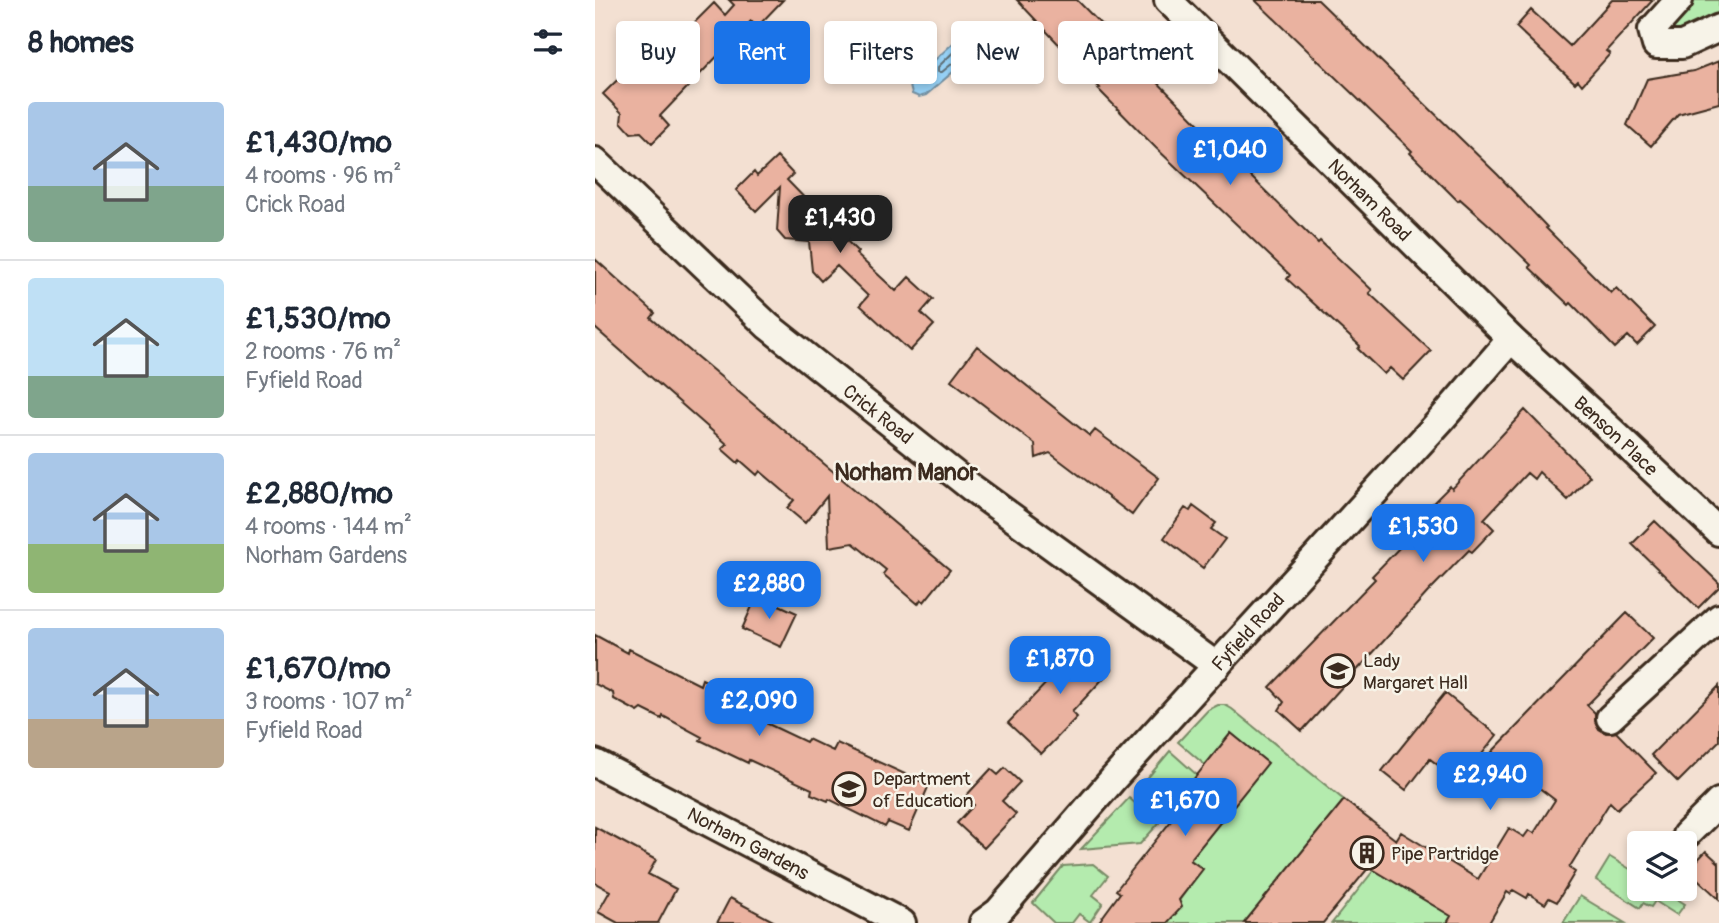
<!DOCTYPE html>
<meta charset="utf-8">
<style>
:root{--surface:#fff;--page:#f2f2f3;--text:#1f2937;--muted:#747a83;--line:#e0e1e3;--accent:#1a73e8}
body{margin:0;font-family:Pangolin,sans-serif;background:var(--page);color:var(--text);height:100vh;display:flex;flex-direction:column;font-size:26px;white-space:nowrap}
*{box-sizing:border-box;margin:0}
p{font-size:23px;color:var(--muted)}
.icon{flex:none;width:38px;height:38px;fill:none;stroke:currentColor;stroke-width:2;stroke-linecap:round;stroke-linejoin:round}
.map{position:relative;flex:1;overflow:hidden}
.details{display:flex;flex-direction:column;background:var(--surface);width:595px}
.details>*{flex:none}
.guide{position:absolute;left:21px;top:21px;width:665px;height:63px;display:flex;gap:14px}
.tools{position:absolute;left:1032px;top:831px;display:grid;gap:14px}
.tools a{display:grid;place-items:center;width:70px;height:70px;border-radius:7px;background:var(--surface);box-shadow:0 4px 10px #0003;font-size:35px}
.price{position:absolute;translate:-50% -60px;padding:0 16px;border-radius:14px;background:var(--accent);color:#fff;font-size:23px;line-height:46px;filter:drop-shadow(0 2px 4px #0008)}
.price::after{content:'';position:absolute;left:50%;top:42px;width:21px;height:16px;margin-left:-10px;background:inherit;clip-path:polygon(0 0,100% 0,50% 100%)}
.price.selected{background:#222;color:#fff}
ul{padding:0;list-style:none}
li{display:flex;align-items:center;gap:21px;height:175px;padding:0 28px}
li+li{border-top:2px solid var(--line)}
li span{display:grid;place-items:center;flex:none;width:196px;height:140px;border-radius:7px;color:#555}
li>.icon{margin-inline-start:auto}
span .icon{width:84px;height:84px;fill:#fffc;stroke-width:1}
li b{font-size:30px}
h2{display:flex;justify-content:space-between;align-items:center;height:84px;padding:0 28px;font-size:30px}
.chip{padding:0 24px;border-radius:7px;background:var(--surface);box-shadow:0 4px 10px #0003;font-size:24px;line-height:63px}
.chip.selected{background:var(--accent);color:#fff}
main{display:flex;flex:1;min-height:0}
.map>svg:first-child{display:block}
</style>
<main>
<section class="details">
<h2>8 homes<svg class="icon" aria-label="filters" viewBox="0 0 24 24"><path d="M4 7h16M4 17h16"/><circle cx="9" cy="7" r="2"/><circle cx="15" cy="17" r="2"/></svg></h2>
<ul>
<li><span style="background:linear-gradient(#a9c7e8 60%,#7fa58c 0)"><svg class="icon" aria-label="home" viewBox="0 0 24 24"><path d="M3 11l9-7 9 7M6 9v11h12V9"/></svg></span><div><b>£1,430/mo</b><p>4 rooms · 96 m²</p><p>Crick Road</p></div></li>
<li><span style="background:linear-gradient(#bfe0f5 70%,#7fa58c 0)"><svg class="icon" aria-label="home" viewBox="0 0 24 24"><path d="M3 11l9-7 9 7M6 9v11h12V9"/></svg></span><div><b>£1,530/mo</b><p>2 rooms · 76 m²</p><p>Fyfield Road</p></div></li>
<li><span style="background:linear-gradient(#a9c7e8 65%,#8fb573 0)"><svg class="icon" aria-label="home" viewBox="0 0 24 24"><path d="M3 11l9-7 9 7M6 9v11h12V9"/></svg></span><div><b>£2,880/mo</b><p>4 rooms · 144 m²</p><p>Norham Gardens</p></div></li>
<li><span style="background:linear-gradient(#a9c7e8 65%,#b9a48a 0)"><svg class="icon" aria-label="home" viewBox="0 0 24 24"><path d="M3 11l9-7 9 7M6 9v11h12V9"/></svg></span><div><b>£1,670/mo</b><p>3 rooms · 107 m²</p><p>Fyfield Road</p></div></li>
</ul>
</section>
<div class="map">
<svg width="1124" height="923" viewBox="0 0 1124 923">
<rect width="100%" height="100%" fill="#f3e0d2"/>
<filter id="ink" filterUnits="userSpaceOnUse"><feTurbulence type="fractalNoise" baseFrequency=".0143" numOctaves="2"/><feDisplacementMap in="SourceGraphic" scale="14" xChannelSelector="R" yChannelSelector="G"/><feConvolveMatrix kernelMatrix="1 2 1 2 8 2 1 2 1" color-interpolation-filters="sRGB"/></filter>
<g filter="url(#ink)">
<path fill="#b4ebae" stroke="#788a66" stroke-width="2" d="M 1093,0 L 1124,0 L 1124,22 L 1079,36 L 1073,22 Z
M 623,705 L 630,705 L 637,709 L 749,800 L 649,923 L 568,923 L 607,869 L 595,859 L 672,763 L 636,733 L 610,765 L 583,742 L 613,710 Z
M 575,751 L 602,775 L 577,805 L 550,781 Z
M 534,798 L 564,823 L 545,844 L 486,849 Z
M 1015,857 L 1045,875 L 1045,889 L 1066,889 L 1090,904 L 1082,915 L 1060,901 L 1056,907 L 1048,903 L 1045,908 L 1001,880 Z
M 498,864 L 513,876 L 498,895 L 508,903 L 495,922 L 484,914 L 477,923 L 459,923 L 438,903 L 468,866 Z
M 779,870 L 856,916 L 857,923 L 737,923 Z
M 985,896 L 1030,923 L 968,923 Z"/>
<path fill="#9ad6fb" stroke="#7491a3" stroke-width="2" d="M 377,29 L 383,31 L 389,36 L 389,43 L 385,49 L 331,95 L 324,97 L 317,94 L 315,86 L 318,80 L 370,32 Z"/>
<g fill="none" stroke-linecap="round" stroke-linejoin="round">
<path stroke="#616f76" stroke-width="2" d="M 378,36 L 382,39 L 380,45 L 347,72 L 343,72 L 343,67 L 373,38 Z"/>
</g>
<path fill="#eab2a0" stroke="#3b2a1e" stroke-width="2" d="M 134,0 L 188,0 L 162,27 L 156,21 L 65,116 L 74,126 L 57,143 L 46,132 L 36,133 L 26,122 L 27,113 L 8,94 L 59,44 L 63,48 L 77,34 L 83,39 L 119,3 L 130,15 L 139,5 Z
M 422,0 L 482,0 L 641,162 L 723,243 L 725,241 L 777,290 L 774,293 L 836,351 L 808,380 L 795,368 L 789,374 L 763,349 L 765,346 L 692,279 L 695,275 L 561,148 L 503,89 L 505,88 Z
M 660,0 L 723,0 L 903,175 L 952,227 L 951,228 L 1016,293 L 1021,288 L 1060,327 L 1042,345 L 1033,336 L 1020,348 L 976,303 L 974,305 L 934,267 L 936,265 L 903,233 L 865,199 L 863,201 L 815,153 L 817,151 Z
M 1017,0 L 1058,0 L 1011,51 L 1015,54 L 987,85 L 983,80 L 980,83 L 921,27 L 936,10 L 975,46 Z
M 1124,61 L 1124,103 L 1083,114 L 1056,146 L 1032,125 L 1052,79 L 1099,71 Z
M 182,157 L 198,174 L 192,180 L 224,213 L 229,208 L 251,231 L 247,236 L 263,252 L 261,254 L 301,291 L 314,277 L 338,299 L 326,313 L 339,325 L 315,351 L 265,305 L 273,296 L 242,266 L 226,281 L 217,271 L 214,242 L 190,240 L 182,231 L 185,187 L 161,211 L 141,190 L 159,172 L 162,176 Z
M 0,259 L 60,313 L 56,318 L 355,570 L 329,602 L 326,599 L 323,604 L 288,574 L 291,570 L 258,543 L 234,547 L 232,496 L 210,523 L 192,508 L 199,500 L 165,471 L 162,475 L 145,460 L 143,463 L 127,449 L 132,444 L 0,328 Z
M 382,346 L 495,436 L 500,430 L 564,478 L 537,515 L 455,453 L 441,458 L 440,444 L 356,380 Z
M 930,410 L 995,476 L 973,500 L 944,472 L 939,479 L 932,473 L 889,519 L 899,529 L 877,552 L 874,550 L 834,591 L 707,731 L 684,710 L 689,702 L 675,687 L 780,579 L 777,576 L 837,514 L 832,509 L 855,486 L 857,489 Z
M 598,506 L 621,523 L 616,529 L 630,539 L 608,568 L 569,538 L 590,508 L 595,511 Z
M 1060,521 L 1124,583 L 1124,587 L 1103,608 L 1037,544 Z
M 162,595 L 202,613 L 186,647 L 147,629 Z
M 1032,613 L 1058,638 L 992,705 L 1000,713 L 1000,721 L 1004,729 L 1011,733 L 1021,732 L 1061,773 L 1022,809 L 1015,802 L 974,868 L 980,872 L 962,902 L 954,898 L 950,904 L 934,894 L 932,898 L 918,890 L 915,894 L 912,892 L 894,923 L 852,923 L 856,916 L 774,867 L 728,923 L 649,923 L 749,800 L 801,840 L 806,832 L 883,879 L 914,828 L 929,837 L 934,830 L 939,833 L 960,800 L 897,752 Z
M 0,635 L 33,653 L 34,649 L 105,685 L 107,679 L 137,694 L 169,711 L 171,723 L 211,742 L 213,739 L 238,751 L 242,743 L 334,785 L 314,831 L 293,822 L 290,827 L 234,799 L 233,801 L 216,794 L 217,789 L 154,760 L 153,763 L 105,740 L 107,737 L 68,716 L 67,719 L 47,709 L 43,712 L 19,699 L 18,693 L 0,684 Z
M 485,639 L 517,669 L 477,712 L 482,717 L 446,754 L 413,723 L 459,675 L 457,661 L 466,651 L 473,651 Z
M 1124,686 L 1124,741 L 1083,782 L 1056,755 Z
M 850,693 L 902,735 L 865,782 L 835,759 L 811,790 L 787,771 Z
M 636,733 L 673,763 L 595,860 L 608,869 L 584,900 L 587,907 L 572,923 L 503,923 L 525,893 L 521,890 L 576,821 L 569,816 Z
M 410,768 L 425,782 L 407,801 L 421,814 L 389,848 L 362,823 L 379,805 L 370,797 L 396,769 L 403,775 Z
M 0,827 L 61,860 L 53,874 L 81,889 L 63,923 L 23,923 L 3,912 L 15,891 L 0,883 Z
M 1111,851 L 1124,863 L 1124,899 L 1093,870 Z
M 135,898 L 182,923 L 122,923 Z"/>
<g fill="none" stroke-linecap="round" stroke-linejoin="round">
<defs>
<g id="street">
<path id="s1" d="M 573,0 L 916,339 L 1017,431 L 1124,532"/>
<path d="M 1084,0 L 1057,30 L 1061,45 L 1087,45 L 1124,28"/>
<path id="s2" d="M 0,161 L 173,326 L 377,488 L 622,666"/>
<path d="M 1015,718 L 1124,618"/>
<path id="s3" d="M 0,763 L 307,923"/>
<path d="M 1091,835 L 1124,802"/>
<path id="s4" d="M 388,923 L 403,912 L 519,778 L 845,421 L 916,339"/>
</g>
</defs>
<use href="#street" stroke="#3b2a1e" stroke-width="32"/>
<use href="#street" stroke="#f7f3e8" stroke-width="26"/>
</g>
</g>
<defs>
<symbol id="university-ring" viewBox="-11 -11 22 22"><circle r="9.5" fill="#f7f3e8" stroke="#3b2a1e" stroke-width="1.5"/><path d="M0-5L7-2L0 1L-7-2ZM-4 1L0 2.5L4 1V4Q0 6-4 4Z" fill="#3b2a1e"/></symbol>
<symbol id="building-ring" viewBox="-11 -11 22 22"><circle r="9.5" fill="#f7f3e8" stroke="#3b2a1e" stroke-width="1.5"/><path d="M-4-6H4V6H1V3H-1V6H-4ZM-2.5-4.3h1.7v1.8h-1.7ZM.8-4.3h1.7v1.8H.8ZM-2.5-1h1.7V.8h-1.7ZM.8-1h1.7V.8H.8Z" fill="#3b2a1e"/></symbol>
</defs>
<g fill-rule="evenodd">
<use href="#university-ring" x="724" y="652" width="38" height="38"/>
<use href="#university-ring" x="235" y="770" width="38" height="38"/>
<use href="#building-ring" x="753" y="834" width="38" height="38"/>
</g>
<g text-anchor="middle" stroke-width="5" stroke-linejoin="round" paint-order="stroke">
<g font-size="19" fill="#3b2a1e" stroke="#f7f3e8">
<text dy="7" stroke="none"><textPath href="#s1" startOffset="284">Norham Road</textPath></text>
<text dy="7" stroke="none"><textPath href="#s2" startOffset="380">Crick Road</textPath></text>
<text dy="7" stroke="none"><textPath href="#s1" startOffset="625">Benson Place</textPath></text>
<text dy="7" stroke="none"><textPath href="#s4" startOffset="394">Fyfield Road</textPath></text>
<text dy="7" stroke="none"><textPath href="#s3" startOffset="173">Norham Gardens</textPath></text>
</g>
<g font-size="19" fill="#3b2a1e" stroke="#f7f3e8" text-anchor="start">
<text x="768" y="667">Lady<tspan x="768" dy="22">Margaret Hall</tspan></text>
<text x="278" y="785">Department<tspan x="278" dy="22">of Education</tspan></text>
<text x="796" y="860">Pipe Partridge</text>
</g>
<g font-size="23" font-weight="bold" fill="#3b2a1e" stroke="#f7f3e8">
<text x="311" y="480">Norham Manor</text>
</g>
</g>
</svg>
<div class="tools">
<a><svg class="icon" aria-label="layers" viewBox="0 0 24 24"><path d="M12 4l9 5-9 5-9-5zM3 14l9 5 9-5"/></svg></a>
</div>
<b class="price" style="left:635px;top:187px">£1,040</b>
<b class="price selected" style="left:245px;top:255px">£1,430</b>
<b class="price" style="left:828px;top:564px">£1,530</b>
<b class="price" style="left:174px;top:621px">£2,880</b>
<b class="price" style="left:465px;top:696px">£1,870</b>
<b class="price" style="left:164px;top:738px">£2,090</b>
<b class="price" style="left:895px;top:812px">£2,940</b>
<b class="price" style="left:590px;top:838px">£1,670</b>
<div class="guide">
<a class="chip">Buy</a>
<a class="chip selected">Rent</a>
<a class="chip">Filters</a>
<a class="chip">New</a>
<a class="chip">Apartment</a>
</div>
</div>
</main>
